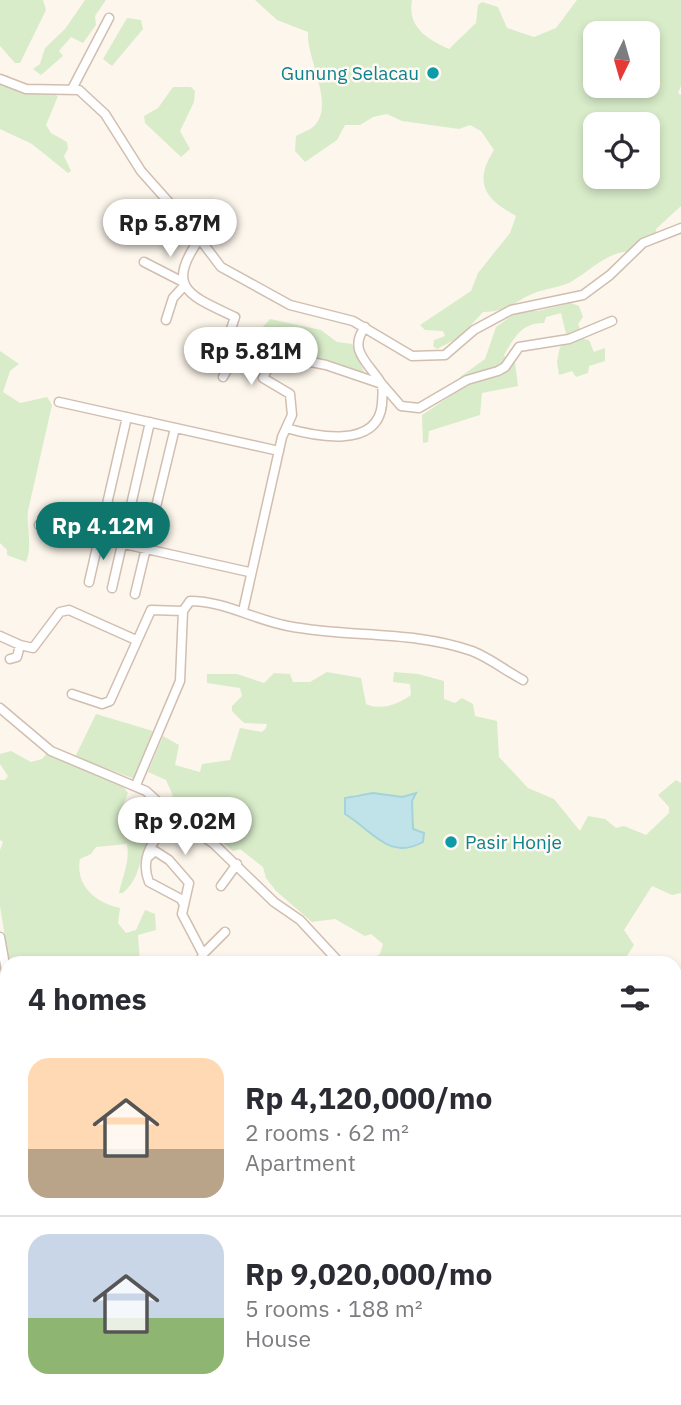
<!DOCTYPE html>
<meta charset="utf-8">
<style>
:root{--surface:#fff;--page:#f7f7f7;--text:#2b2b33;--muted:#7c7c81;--line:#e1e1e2;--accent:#0f766e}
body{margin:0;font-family:"IBM Plex Sans",sans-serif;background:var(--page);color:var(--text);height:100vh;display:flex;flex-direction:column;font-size:26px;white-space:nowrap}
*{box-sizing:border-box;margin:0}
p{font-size:23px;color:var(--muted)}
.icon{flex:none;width:38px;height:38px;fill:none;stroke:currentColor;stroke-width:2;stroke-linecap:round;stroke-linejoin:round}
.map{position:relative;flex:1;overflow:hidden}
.side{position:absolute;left:0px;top:956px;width:682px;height:450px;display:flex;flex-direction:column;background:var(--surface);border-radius:21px 21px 0 0;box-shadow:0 4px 10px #0003}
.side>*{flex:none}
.needle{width:46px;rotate:185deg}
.tools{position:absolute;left:583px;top:21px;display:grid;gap:14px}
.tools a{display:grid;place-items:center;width:77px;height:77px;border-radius:14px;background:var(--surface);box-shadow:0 4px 10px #0003;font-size:35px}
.price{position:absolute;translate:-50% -60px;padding:0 16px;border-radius:24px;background:#fff;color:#222;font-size:23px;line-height:46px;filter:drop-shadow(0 2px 4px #0008)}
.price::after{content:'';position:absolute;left:50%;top:42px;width:21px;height:16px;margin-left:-10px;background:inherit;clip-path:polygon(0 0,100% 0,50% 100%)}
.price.selected{background:var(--accent);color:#fff}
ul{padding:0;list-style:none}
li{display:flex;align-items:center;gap:21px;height:175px;padding:0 28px}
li+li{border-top:2px solid var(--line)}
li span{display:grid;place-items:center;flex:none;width:196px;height:140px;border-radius:21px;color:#555}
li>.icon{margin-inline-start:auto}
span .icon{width:84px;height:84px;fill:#fffc;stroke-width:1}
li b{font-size:30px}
h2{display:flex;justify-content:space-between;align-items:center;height:84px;padding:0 28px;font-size:30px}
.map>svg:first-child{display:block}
</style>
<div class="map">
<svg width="681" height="1405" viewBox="0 0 681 1405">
<rect width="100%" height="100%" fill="#fdf6ec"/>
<path fill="#d8ecc9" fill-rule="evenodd" d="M 0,0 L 43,0 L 46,10 L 20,63 L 15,63 L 0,46 Z
M 85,0 L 106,0 L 95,16 L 96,25 L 83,43 L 71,37 L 59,51 L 63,56 L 41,75 L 33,69 L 40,64 L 45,48 L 65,29 Z
M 255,0 L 412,0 C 407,27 427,39 449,49 L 476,23 L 478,5 L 482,2 L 498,7 L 507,28 L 534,37 L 556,28 L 577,0 L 681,0 L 681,86 L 678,93 L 681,95 L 681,206 L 656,229 L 657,240 L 635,252 C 612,248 592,269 574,280 C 562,288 545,288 532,294 C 510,304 510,311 483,312 L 460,337 L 437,349 L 433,346 L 434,340 L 445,336 L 443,331 L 425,330 L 420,325 L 471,291 L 478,273 L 510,233 L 516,216 C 485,199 473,183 494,150 L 481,131 L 470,125 L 459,129 L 402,121 L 387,114 L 373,117 L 360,125 L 345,125 L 337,140 L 305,162 L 295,151 L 296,136 C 301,133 311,130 315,125 C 335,103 306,58 308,32 L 277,20 ZM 595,33 L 648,33 L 648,86 L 595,86 ZM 595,124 L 648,124 L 648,177 L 595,177 Z
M 127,18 L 141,20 L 143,29 L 112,66 L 103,59 Z
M 0,75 L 7,75 L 14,81 L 58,96 L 46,125 L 51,133 L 67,142 L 68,149 L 64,156 L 71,171 L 68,173 L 32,144 L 0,129 Z
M 173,87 L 191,87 L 195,91 L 194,102 L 180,131 L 190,149 L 181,157 L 145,123 L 144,116 L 158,108 Z
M 571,303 L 579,306 L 583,317 L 578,324 L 584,339 L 589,340 L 594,352 L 605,348 L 605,361 L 589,366 L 588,373 L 576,377 L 572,371 L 559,375 L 557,362 L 560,347 L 568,342 L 561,313 L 546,317 L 544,323 C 521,323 515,337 504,355 L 510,366 L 515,362 L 518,386 L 482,393 L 480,415 L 429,431 L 428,442 L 423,443 L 422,415 L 458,391 L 460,377 L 485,359 L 496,327 L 514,314 L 521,310 L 538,311 Z
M 270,319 L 321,330 L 337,342 L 352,344 L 365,374 C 335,364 305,353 275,350 L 266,361 L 254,353 L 260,330 Z
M 0,351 L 19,364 L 10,371 L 3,392 L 20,403 L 47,397 L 52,405 L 28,511 C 26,529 33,545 26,562 L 7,555 L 7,550 L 0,543 Z
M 327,672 L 361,678 L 366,704 C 381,711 399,704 411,695 L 410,684 L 393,682 L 394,672 L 418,674 L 444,681 L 444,699 L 455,703 L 462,698 L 473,704 L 475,716 L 497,721 L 499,757 L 528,788 L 554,799 L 580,831 L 588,816 L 605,819 L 616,828 L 624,826 L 646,835 L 669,813 L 669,807 L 658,795 L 676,780 L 681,783 L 681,893 L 672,895 L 652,886 L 624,930 L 634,945 L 623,962 L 367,962 L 380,954 L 383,944 L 371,934 L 365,936 L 335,919 L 312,922 L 276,891 L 266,878 L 263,867 L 240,849 L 233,851 L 205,826 L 166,803 L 164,800 L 173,796 L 166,780 L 148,772 L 163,736 L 179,745 L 175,765 L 200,772 L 202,764 L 230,760 L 240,728 L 262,732 L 266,728 L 267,724 L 244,723 L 232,711 L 232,706 L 242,696 L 240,688 L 207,683 L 207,674 L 237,674 L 264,683 L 274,673 L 290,674 L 293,682 L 310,682 ZM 373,793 L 402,797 L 416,794 L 412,801 L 413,829 L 422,831 L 398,849 C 370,842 361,820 353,795 Z
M 96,714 L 153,731 L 135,779 L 75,757 Z
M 11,751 L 31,762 L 42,759 L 48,752 L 122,785 L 128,793 L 121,810 L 124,815 C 140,817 149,810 161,812 L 165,820 L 163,825 C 133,848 148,871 123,893 L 119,893 C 123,874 130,863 127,844 L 96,847 L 91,854 L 80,859 C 75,885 95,903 120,908 L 118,923 L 126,933 L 136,930 L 145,910 L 155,914 L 156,930 L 138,935 L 140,962 L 9,962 L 0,906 L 0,850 L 3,842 L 0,840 L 0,780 L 5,780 L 8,776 L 0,764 L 0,754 Z
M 7,1018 L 7,1250 L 0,1247 L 0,1020 Z
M 95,1398 L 264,1398 L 263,1405 L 97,1405 Z"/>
<path fill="#bfe3e8" stroke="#a5d3da" stroke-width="2" d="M 373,793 L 402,797 L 416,793 L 412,801 L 413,829 L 424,833 L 423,842 C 389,861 373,831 345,814 L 345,798 Z"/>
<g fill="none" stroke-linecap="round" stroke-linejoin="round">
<defs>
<path id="minor" d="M 0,79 L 26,89 L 79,90 L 105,114 L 141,171 L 190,226 L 221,267 L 290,305 L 353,321 L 412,356 L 445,355 L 474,330 L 511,310 L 583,295 L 610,275 L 643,243 L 681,228
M 72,89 L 109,18
M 200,238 C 165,288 188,295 235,317 L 231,329 L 238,350 L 223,377
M 144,262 L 183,282
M 166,320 L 173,298 L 184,286
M 296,359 L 326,365 L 382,384 L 401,406 L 419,408 L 467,380 L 498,371 L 505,367 L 519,347 L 569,339 L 612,321
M 59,402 L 279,451
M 286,428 C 314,436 378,450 382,404 C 382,398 384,389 381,383 C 370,364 347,351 365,327
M 39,525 L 249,572
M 89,582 L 127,417
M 112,588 L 150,422
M 135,594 L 175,428
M 243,611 L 282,437 L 292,415 L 290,394 L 263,378 L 276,352
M 0,636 L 20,645
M 10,659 L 17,657 L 20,645 L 33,648 L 60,612 L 69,610 L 136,640
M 72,694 L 102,704 L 110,701 L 151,610 L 183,611
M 0,708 L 51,751 L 146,791 L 169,812 L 214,844 L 274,902 L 300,920 L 339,962
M 136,785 L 180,681 L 183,611 L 190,601 C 224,601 255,620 288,626 C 349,638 412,630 472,651 C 490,658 506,671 523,680
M 174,816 C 157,836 138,855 149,882 L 181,899 L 183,903
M 147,858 L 155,851 L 169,860 L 189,883 L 182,914 L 203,954
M 221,886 L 237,864
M 0,937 L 7,976
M 200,962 L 203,954 L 225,932
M 676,1094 L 681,1093
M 0,1214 L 7,1217
M 676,1271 L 681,1265
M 676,1280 L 681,1286
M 0,1308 L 7,1311
M 588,1398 L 595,1405"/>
</defs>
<use href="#minor" stroke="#d1beb0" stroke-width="11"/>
<use href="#minor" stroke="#fff" stroke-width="8"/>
</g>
<g fill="#0f9aa8" stroke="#fffaf3" stroke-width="2.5">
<circle cx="433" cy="73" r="7"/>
<circle cx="451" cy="842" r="7"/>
</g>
<g text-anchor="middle" stroke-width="5" stroke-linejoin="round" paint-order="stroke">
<g font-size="19" fill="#0d838f" stroke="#fffaf3" text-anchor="end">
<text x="419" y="80">Gunung Selacau</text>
<text x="465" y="849" text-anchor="start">Pasir Honje</text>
</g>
</g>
</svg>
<div class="tools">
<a><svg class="needle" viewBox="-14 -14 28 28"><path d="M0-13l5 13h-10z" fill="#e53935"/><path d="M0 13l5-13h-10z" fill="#7c7c81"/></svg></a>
<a><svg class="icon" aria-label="locate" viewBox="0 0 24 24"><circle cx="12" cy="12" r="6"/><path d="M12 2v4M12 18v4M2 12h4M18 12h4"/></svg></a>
</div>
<b class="price" style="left:170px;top:259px">Rp 5.87M</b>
<b class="price" style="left:251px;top:387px">Rp 5.81M</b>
<b class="price selected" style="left:103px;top:562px">Rp 4.12M</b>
<b class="price" style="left:185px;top:857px">Rp 9.02M</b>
<section class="side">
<h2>4 homes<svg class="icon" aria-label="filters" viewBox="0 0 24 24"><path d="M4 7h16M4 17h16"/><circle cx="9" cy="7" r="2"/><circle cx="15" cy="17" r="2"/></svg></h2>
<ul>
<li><span style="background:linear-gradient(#ffd9b3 65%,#b9a48a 0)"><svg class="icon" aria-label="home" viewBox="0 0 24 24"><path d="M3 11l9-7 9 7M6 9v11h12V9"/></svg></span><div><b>Rp 4,120,000/mo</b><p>2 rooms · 62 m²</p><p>Apartment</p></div></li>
<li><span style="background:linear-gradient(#c9d6e8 60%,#8fb573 0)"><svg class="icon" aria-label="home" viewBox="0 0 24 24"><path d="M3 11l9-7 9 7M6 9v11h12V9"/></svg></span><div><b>Rp 9,020,000/mo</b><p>5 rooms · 188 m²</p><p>House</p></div></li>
</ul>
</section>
</div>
